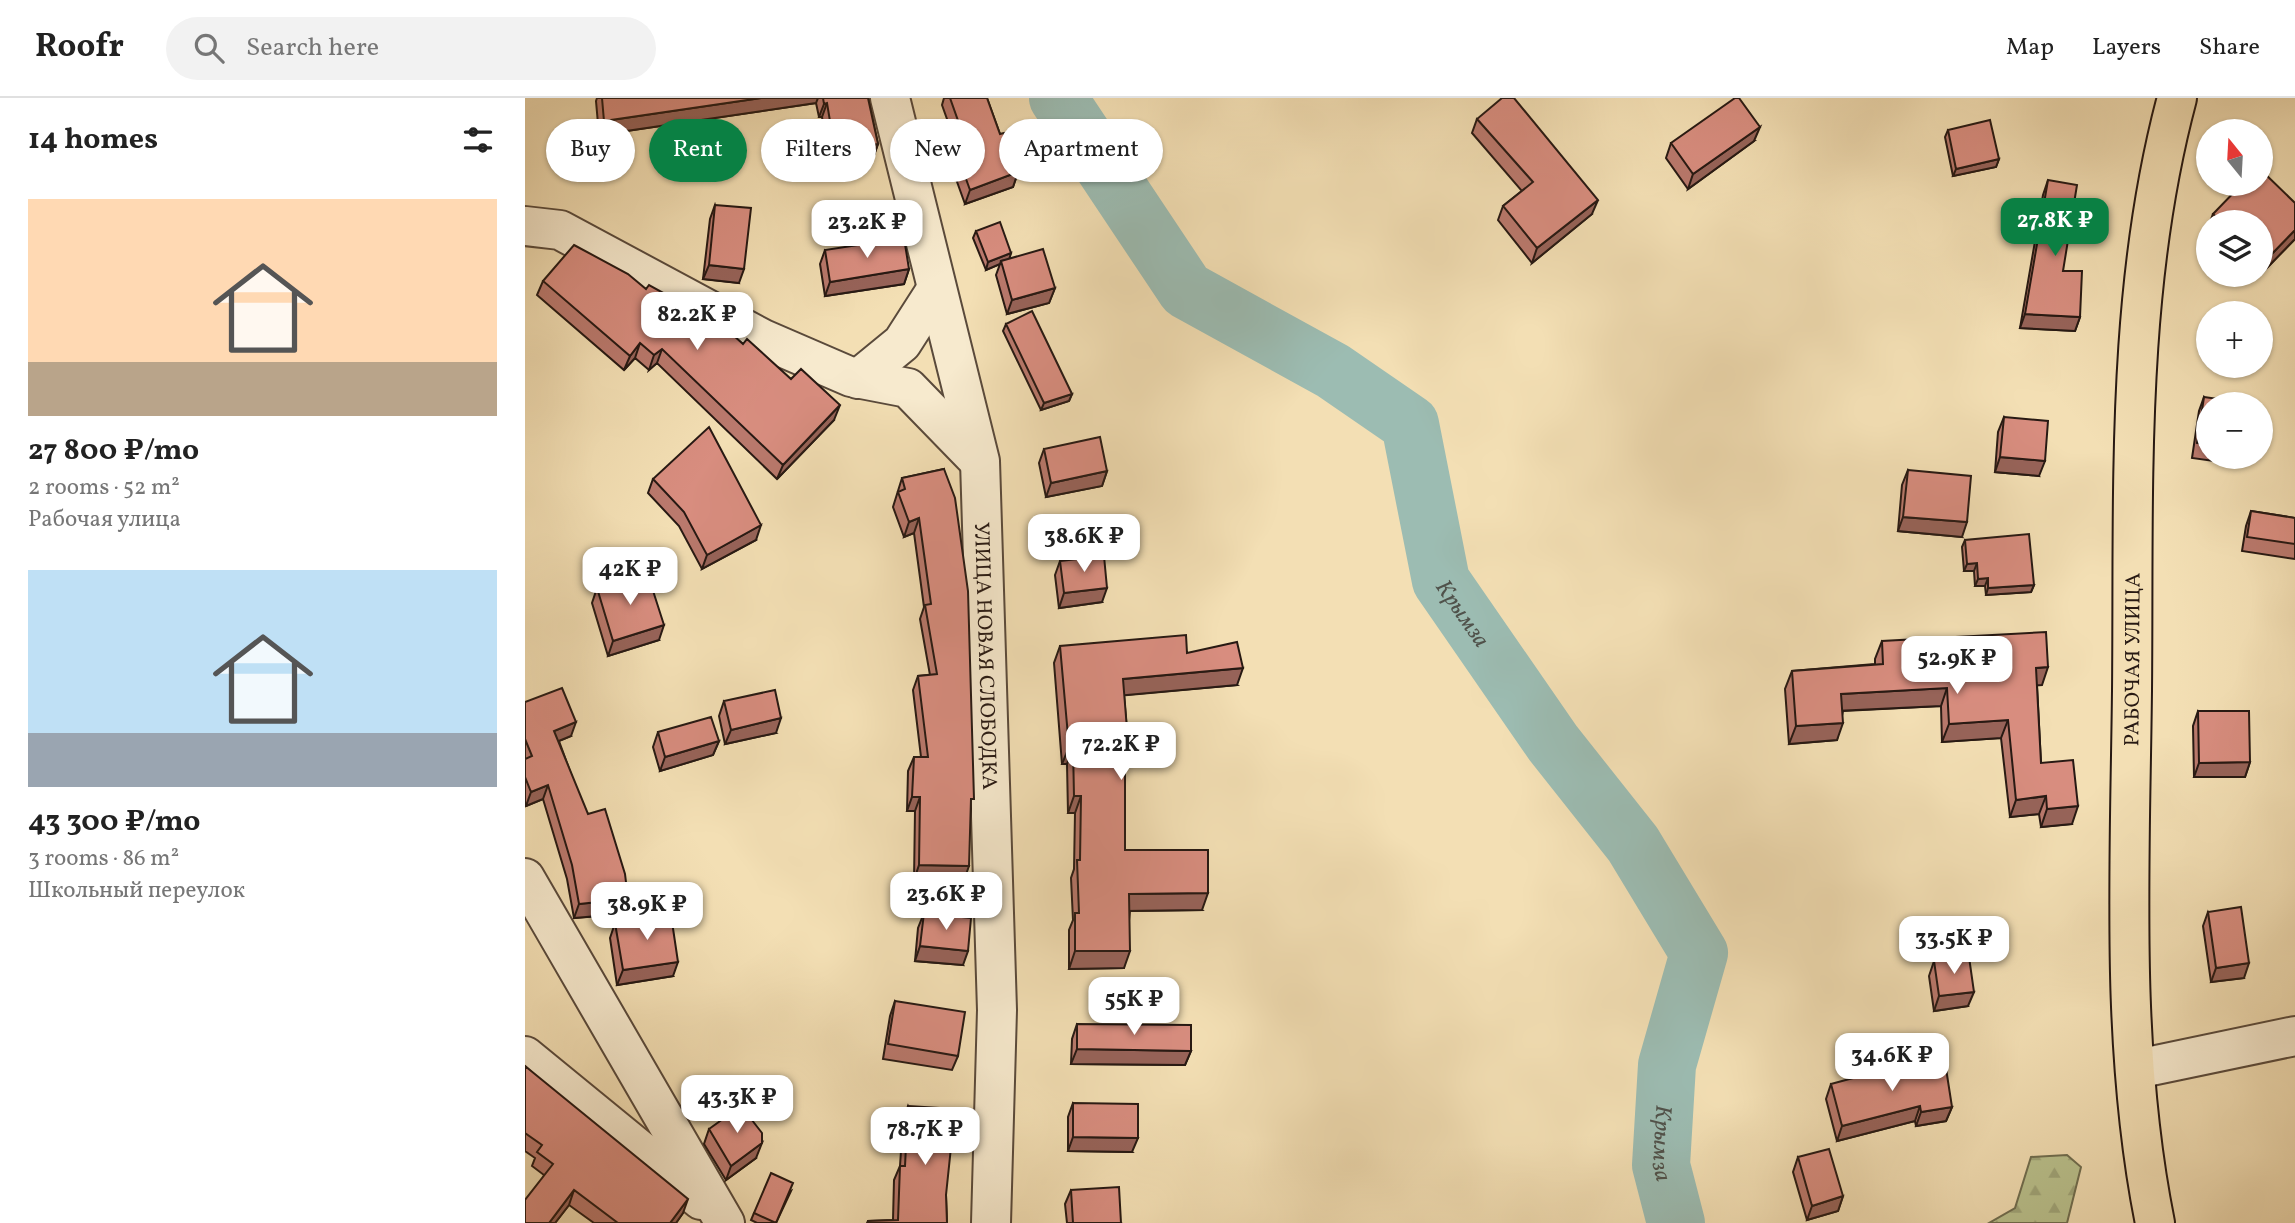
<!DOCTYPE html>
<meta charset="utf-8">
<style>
:root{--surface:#fff;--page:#f2f2f2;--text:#222;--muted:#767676;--line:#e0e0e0;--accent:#0b8043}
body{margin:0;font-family:Vollkorn,serif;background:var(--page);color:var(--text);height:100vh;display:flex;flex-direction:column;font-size:26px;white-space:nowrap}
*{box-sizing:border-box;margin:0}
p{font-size:23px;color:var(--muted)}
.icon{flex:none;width:38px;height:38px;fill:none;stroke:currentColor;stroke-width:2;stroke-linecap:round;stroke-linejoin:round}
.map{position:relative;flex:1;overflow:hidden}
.side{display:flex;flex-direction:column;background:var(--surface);width:525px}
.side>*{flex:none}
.banner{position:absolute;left:21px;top:21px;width:665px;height:63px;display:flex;gap:14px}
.needle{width:46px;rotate:342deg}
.fabs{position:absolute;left:1671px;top:21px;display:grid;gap:14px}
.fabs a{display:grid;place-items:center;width:77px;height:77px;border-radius:50%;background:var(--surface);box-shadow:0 2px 5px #0004;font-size:35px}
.price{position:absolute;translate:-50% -60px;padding:0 16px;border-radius:14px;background:#fff;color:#222;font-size:23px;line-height:46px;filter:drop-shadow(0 2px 4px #0008)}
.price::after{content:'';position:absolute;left:50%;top:42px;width:21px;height:16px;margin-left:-10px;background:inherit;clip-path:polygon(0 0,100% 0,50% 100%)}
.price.selected{background:var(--accent);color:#fff}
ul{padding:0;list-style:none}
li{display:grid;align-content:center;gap:14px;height:371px;padding:0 28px}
li span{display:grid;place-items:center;height:217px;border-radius:0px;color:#555}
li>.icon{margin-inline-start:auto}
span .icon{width:126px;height:126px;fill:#fffc;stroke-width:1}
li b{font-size:30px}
h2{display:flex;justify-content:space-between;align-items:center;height:84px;padding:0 28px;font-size:30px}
.chip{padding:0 24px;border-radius:32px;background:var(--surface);box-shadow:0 2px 5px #0004;font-size:24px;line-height:63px}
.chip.selected{background:var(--accent);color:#fff}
header{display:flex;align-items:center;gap:42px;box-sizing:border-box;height:98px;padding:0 35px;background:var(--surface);border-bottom:2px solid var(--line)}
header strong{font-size:33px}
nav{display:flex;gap:38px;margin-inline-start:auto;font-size:24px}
.search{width:490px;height:63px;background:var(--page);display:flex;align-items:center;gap:18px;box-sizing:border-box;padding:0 24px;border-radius:38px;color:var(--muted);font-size:26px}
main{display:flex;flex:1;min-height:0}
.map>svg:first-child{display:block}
</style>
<header>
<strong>Roofr</strong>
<div class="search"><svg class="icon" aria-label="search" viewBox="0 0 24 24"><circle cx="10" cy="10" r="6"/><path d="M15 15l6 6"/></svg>Search here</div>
<nav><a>Map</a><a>Layers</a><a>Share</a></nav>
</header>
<main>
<section class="side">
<h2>14 homes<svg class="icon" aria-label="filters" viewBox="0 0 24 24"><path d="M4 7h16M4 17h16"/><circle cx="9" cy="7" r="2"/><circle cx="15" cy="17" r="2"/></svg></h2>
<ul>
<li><span style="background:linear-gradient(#ffd9b3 75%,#b9a48a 0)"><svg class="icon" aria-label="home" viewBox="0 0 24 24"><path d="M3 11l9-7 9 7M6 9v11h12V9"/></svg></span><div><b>27 800 ₽/mo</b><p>2 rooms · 52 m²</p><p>Рабочая улица</p></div></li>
<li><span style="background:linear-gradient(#bfe0f5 75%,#9aa5b1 0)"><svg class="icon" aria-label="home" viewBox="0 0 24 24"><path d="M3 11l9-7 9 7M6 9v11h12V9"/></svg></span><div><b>43 300 ₽/mo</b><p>3 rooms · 86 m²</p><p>Школьный переулок</p></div></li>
</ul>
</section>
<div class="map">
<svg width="1770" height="1125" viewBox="0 0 1770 1125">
<defs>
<pattern id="forest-firs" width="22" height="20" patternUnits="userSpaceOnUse" patternTransform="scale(1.75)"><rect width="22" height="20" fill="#bac28e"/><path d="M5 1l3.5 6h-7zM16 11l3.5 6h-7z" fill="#a0a67a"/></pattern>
</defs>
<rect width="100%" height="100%" fill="#f3dfb4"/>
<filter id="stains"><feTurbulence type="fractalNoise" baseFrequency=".00286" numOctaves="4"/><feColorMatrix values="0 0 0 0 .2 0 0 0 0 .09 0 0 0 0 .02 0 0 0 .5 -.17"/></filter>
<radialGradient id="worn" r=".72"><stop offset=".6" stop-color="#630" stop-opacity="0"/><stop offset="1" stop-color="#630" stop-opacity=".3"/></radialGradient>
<path fill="url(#forest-firs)" stroke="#706e50" stroke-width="2" d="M 1542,1057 L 1556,1069 L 1542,1125 L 1464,1125 L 1490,1110 L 1506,1059 Z"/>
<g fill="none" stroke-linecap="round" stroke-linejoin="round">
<path stroke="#9cbcb2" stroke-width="58" id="s1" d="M 533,0 L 661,192 L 808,273 L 885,326 L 916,483 L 1028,645 L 1108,746 L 1174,855 L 1142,967 L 1136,1067 L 1151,1125"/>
<defs>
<g id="minor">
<path id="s2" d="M 365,0 L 455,363 L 472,912 L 466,1125"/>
<path d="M 0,128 L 35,132 L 238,241 L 326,279 L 383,290 L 453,362"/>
<path d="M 333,281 L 377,245 L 411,192"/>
<path d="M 0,780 L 200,1125"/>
<path d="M 0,958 L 176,1102"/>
<path d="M 1612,971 L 1770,938"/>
</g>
<g id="major">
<path id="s3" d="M 1630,1125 C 1595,951 1605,769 1607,593 C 1609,394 1600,194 1652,0"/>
</g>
</defs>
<use href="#minor" stroke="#5a4a3b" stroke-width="42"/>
<use href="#major" stroke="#271913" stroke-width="42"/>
<use href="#minor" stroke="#f7eace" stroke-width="38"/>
<use href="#major" stroke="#f3dfb4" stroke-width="38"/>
</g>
<path fill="#ba796d" stroke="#271913" stroke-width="2" d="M 72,0 L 343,0 L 353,46 L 348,60 L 305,67 L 297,19 L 294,19 L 291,5 L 74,37 L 71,3 Z
M 419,0 L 462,0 L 475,36 L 493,74 L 488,89 L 440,106 L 426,67 L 431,53 L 433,52 L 417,7 Z
M 952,21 L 1067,116 L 1007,165 L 973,122 L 978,108 L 997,93 L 947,35 Z
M 1423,32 L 1474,61 L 1471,69 L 1428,78 L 1420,39 Z
M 1229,43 L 1163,91 L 1141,60 L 1146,45 Z
M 1523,82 L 1538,173 L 1555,219 L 1550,233 L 1495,230 L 1518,97 Z
M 1770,105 L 1770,141 L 1736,176 L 1736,124 L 1685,124 L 1688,116 Z
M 190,107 L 214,185 L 178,181 L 185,121 Z
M 451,133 L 486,155 L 484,160 L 530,190 L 524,205 L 482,216 L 471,177 L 475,166 L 461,172 L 448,140 Z
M 300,152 L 384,171 L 379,186 L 300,198 L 295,166 Z
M 18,183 L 121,191 L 175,225 L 178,216 L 218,246 L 309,322 L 252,381 L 132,265 L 124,272 L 110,260 L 99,272 L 12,197 Z
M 481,226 L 547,296 L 544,303 L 516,312 L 478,233 Z
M 1679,299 L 1684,306 L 1684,359 L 1713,359 L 1710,366 L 1667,360 L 1674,313 Z
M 1479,319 L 1514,378 L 1470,374 L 1473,334 Z
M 519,351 L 582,373 L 577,388 L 521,399 L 514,365 Z
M 419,371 L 446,711 L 439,782 L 389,782 L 390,713 L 382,713 L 383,673 L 389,659 L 396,659 L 388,592 L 393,578 L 405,577 L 395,521 L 399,509 L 389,435 L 379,439 L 368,409 L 377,380 Z
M 1383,372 L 1437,439 L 1373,433 L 1377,387 Z
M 128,381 L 231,442 L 177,471 L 154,428 L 123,395 Z
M 1726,413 L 1770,420 L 1770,461 L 1717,453 L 1721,428 Z
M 1440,442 L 1509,487 L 1506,494 L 1461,497 L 1460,488 L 1450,488 L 1449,473 L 1439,473 L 1437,449 Z
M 535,463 L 577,504 L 534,510 L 530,477 Z
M 72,490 L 134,542 L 83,558 L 67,505 Z
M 1357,543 L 1517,587 L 1512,587 L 1516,665 L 1547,726 L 1516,729 L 1514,716 L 1485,719 L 1476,640 L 1417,644 L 1416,608 L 1318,613 L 1312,642 L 1264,646 L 1260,591 L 1267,573 L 1350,566 L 1350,561 Z
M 535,548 L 662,555 L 712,587 L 599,597 L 603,644 L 600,652 L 600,752 L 677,812 L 605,813 L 599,870 L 544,871 L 544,832 L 548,822 L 546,780 L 549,771 L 550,715 L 543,715 L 542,666 L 537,666 L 529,565 Z
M 199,603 L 251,635 L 200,646 L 194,618 Z
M 0,604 L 46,638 L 34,643 L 97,816 L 49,820 L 42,781 L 18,701 L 1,708 L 0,707 Z
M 1673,613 L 1725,664 L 1720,679 L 1669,679 L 1668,628 Z
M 133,634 L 194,643 L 188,657 L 135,673 L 128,649 Z
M 1683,814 L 1719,880 L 1686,884 L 1678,828 Z
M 399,815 L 438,867 L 390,863 L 393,830 Z
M 90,825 L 148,878 L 92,887 L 85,840 Z
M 1409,863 L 1443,908 L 1409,913 L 1404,878 Z
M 370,903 L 433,958 L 427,972 L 358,961 L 365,918 Z
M 552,926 L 666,953 L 660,967 L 546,966 L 547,941 Z
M 0,968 L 158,1115 L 151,1125 L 69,1125 L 44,1107 L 30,1125 L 0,1125 L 19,1077 L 7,1068 L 10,1060 L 0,1053 Z
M 1306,986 L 1427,1009 L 1421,1023 L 1391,1028 L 1390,1023 L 1312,1043 L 1301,1001 Z
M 548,1005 L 607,1054 L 543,1053 L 543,1019 Z
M 383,1008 L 421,1097 L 422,1125 L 342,1125 L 343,1123 L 368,1122 L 369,1082 L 375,1068 L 378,1023 Z
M 184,1031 L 231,1060 L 201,1082 L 179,1046 Z
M 1273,1059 L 1318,1098 L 1313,1113 L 1282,1122 L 1268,1074 Z
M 546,1092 L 596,1125 L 542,1125 L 540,1106 Z
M 266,1093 L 251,1125 L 232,1125 L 226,1122 L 229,1115 Z"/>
<path fill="#976359" stroke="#271913" stroke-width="2" d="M 236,0 L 293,0 L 291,5 L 74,37 L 79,23 Z
M 302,5 L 297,19 L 294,19 L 299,6 Z
M 1235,29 L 1229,43 L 1163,91 L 1168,76 Z
M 353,46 L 348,60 L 305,67 L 310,53 Z
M 1474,61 L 1471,69 L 1428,78 L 1431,71 Z
M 493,74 L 488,89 L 440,106 L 445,92 Z
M 1073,102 L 1067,116 L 1007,165 L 1012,150 Z
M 1770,132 L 1770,141 L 1736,176 L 1736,171 L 1738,165 Z
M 486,155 L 484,162 L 476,163 L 475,166 L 461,172 L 463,164 Z
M 184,167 L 219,171 L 214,185 L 178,181 Z
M 384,171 L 379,186 L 300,198 L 305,184 Z
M 530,190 L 524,205 L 482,216 L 487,202 Z
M 1500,216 L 1555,219 L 1550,233 L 1495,230 Z
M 115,245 L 110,260 L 99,272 L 105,258 Z
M 137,251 L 132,265 L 124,272 L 129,257 Z
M 547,296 L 544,303 L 516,312 L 519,305 Z
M 315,307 L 309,322 L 252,381 L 258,367 Z
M 1475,359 L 1520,363 L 1514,378 L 1470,374 Z
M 582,373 L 577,388 L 521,399 L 526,385 Z
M 1378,419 L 1442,424 L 1437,439 L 1373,433 Z
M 394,420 L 389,435 L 379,439 L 384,424 Z
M 236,427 L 231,442 L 177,471 L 182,457 Z
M 1452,465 L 1449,473 L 1439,473 L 1442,466 Z
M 1463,480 L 1460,488 L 1450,488 L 1453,481 Z
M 1509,487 L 1506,494 L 1461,497 L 1463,490 Z
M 582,490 L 577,504 L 534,510 L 539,495 Z
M 139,527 L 134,542 L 83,558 L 88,543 Z
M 1523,569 L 1517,587 L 1505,588 L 1511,570 Z
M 718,570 L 712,587 L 591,598 L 598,581 Z
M 1422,590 L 1416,608 L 1310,613 L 1316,596 Z
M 256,620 L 251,635 L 200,646 L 206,632 Z
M 1483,622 L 1476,640 L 1417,644 L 1424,626 Z
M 51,624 L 46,638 L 24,647 L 29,633 Z
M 1318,625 L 1312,642 L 1264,646 L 1271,628 Z
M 194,643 L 188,657 L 135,673 L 140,659 Z
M 544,649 L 548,649 L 542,666 L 537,666 Z
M 1725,664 L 1720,679 L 1669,679 L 1674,665 Z
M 23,687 L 18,701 L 1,708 L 6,694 Z
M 549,698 L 556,698 L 550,715 L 543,715 Z
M 1521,698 L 1514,716 L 1485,719 L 1491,702 Z
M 387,699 L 395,699 L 390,713 L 382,713 Z
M 1553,708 L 1547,726 L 1516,729 L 1522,711 Z
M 394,767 L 444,768 L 439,782 L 389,782 Z
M 683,795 L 677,812 L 598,813 L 604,796 Z
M 103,801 L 97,816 L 49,820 L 54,806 Z
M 395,848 L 443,853 L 438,867 L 390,863 Z
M 550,853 L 605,853 L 599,870 L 544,871 Z
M 153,864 L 148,878 L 92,887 L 98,872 Z
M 1724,865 L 1719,880 L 1686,884 L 1691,870 Z
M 1449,894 L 1443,908 L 1409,913 L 1414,898 Z
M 552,951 L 666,953 L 660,967 L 546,966 Z
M 1395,1008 L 1390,1023 L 1312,1043 L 1317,1028 Z
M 1427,1009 L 1421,1023 L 1391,1028 L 1396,1014 Z
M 548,1039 L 613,1040 L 607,1054 L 543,1053 Z
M 237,1045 L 231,1060 L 201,1082 L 206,1068 Z
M 49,1092 L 44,1107 L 30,1125 L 24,1125 Z
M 1318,1098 L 1313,1113 L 1282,1122 L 1287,1108 Z
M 163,1101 L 158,1115 L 151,1125 L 145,1125 Z"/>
<path fill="#d88d7f" stroke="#271913" stroke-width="2" d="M 77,0 L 236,0 L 79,23 Z
M 298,0 L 343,0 L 353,46 L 310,53 L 302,5 L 299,6 Z
M 425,0 L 462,0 L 475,36 L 479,35 L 493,74 L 445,92 L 431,53 L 442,48 Z
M 977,0 L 989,0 L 1073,102 L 1012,150 L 978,108 L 1008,84 L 952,21 Z
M 1210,0 L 1214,0 L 1235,29 L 1168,76 L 1146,45 Z
M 1465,22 L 1474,61 L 1431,71 L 1423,32 Z
M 1736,72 L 1770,105 L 1770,132 L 1738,165 L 1736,162 L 1736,124 L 1697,124 L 1688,116 L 1717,86 L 1736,86 Z
M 1523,82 L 1552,87 L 1538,173 L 1557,173 L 1555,219 L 1500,216 Z
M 190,107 L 226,110 L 219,171 L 184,167 Z
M 475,124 L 486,155 L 463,164 L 451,133 Z
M 379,140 L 384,171 L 305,184 L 300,152 Z
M 49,147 L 103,176 L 121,191 L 124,187 L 144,198 L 177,226 L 178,216 L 196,226 L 218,246 L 222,241 L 266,281 L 276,271 L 315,307 L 258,367 L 137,251 L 129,257 L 115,245 L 105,258 L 18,183 Z
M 518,151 L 530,190 L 487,202 L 476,163 Z
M 507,213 L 547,296 L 519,305 L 481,226 Z
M 1679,299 L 1722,305 L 1722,306 L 1684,306 L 1684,347 L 1672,345 Z
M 1479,319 L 1523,323 L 1520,363 L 1475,359 Z
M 184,329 L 236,427 L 182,457 L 159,414 L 128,381 Z
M 575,339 L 582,373 L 526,385 L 519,351 Z
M 419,371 L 430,400 L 443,493 L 449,701 L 446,701 L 444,768 L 394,767 L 395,699 L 387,699 L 389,659 L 403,659 L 393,578 L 412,576 L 400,507 L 406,506 L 394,420 L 384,424 L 373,394 L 380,391 L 377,380 Z
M 1383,372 L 1446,378 L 1442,424 L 1378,419 Z
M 1726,413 L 1770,420 L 1770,446 L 1722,439 Z
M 1504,436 L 1509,487 L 1463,490 L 1463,480 L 1453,481 L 1452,465 L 1442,466 L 1440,442 Z
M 579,458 L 582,490 L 539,495 L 535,463 Z
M 122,474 L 139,527 L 88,543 L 72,490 Z
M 1521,534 L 1523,569 L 1511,570 L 1516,665 L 1548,662 L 1553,708 L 1522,711 L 1521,698 L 1491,702 L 1483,622 L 1424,626 L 1422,590 L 1316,596 L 1318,625 L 1271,628 L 1267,573 L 1358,566 L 1357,543 Z
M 661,537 L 662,555 L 712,544 L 718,570 L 598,581 L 603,644 L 600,644 L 600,752 L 683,752 L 683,795 L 604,796 L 605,853 L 550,853 L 550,815 L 554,815 L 552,762 L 555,762 L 556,698 L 549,698 L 548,649 L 544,649 L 535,548 Z
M 37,590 L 51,624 L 29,633 L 63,716 L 80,711 L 100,776 L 103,801 L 54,806 L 47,767 L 23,687 L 6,694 L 0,679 L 0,661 L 7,658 L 0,641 L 0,604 Z
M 250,592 L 256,620 L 206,632 L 199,603 Z
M 1673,613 L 1724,613 L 1725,664 L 1674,665 Z
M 186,619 L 194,643 L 140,659 L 133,634 Z
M 1716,809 L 1724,865 L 1691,870 L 1683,814 Z
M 399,815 L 446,820 L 443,853 L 395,848 Z
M 146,817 L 153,864 L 98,872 L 90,825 Z
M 1444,859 L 1449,894 L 1414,898 L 1409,863 Z
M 370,903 L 440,914 L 433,958 L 363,946 Z
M 552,926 L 666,927 L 666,953 L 552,951 Z
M 1420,964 L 1427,1009 L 1396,1014 L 1395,1008 L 1317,1028 L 1306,986 L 1354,973 Z
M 0,968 L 163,1101 L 145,1125 L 93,1125 L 49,1092 L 24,1125 L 0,1125 L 0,1102 L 28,1066 L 12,1054 L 17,1047 L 0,1035 Z
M 548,1005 L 613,1006 L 613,1040 L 548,1039 Z
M 216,1008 L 237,1035 L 237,1045 L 206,1068 L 184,1031 Z
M 383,1008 L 430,1011 L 421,1097 L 422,1125 L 343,1125 L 343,1123 L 373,1122 L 375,1068 L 380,1068 Z
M 1304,1051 L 1318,1098 L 1287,1108 L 1273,1059 Z
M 246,1075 L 268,1085 L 251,1125 L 229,1115 Z
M 594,1089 L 596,1125 L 548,1125 L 546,1092 Z"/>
<g text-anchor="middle" stroke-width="7" stroke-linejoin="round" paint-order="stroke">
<g font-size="21" fill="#271913" stroke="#f7eace">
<text dy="7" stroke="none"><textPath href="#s2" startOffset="569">УЛИЦА НОВАЯ СЛОБОДКА</textPath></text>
<text dy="7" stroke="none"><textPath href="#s3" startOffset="565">РАБОЧАЯ УЛИЦА</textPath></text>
</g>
<g font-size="23" font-style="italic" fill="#50524b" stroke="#f7eace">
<text dy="8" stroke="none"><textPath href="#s1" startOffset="691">Крымза</textPath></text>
<text dy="8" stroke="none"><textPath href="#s1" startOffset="1300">Крымза</textPath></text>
</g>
</g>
<rect width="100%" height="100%" filter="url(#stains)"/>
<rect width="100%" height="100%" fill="url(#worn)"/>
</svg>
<div class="fabs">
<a><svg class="needle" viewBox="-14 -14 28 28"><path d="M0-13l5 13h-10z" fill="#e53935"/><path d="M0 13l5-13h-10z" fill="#767676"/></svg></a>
<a><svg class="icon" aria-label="layers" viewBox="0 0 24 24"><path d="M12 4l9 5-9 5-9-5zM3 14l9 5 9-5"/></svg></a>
<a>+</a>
<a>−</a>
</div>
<b class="price selected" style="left:1530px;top:160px">27.8K ₽</b>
<b class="price" style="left:342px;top:162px">23.2K ₽</b>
<b class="price" style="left:172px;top:254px">82.2K ₽</b>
<b class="price" style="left:559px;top:476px">38.6K ₽</b>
<b class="price" style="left:105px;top:509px">42K ₽</b>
<b class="price" style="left:1432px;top:598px">52.9K ₽</b>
<b class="price" style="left:596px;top:684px">72.2K ₽</b>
<b class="price" style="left:421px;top:834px">23.6K ₽</b>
<b class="price" style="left:122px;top:844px">38.9K ₽</b>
<b class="price" style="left:1429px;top:878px">33.5K ₽</b>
<b class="price" style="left:609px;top:939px">55K ₽</b>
<b class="price" style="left:1367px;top:995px">34.6K ₽</b>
<b class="price" style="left:212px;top:1037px">43.3K ₽</b>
<b class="price" style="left:400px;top:1069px">78.7K ₽</b>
<div class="banner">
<a class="chip">Buy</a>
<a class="chip selected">Rent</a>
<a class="chip">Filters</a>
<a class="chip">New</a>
<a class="chip">Apartment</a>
</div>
</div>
</main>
